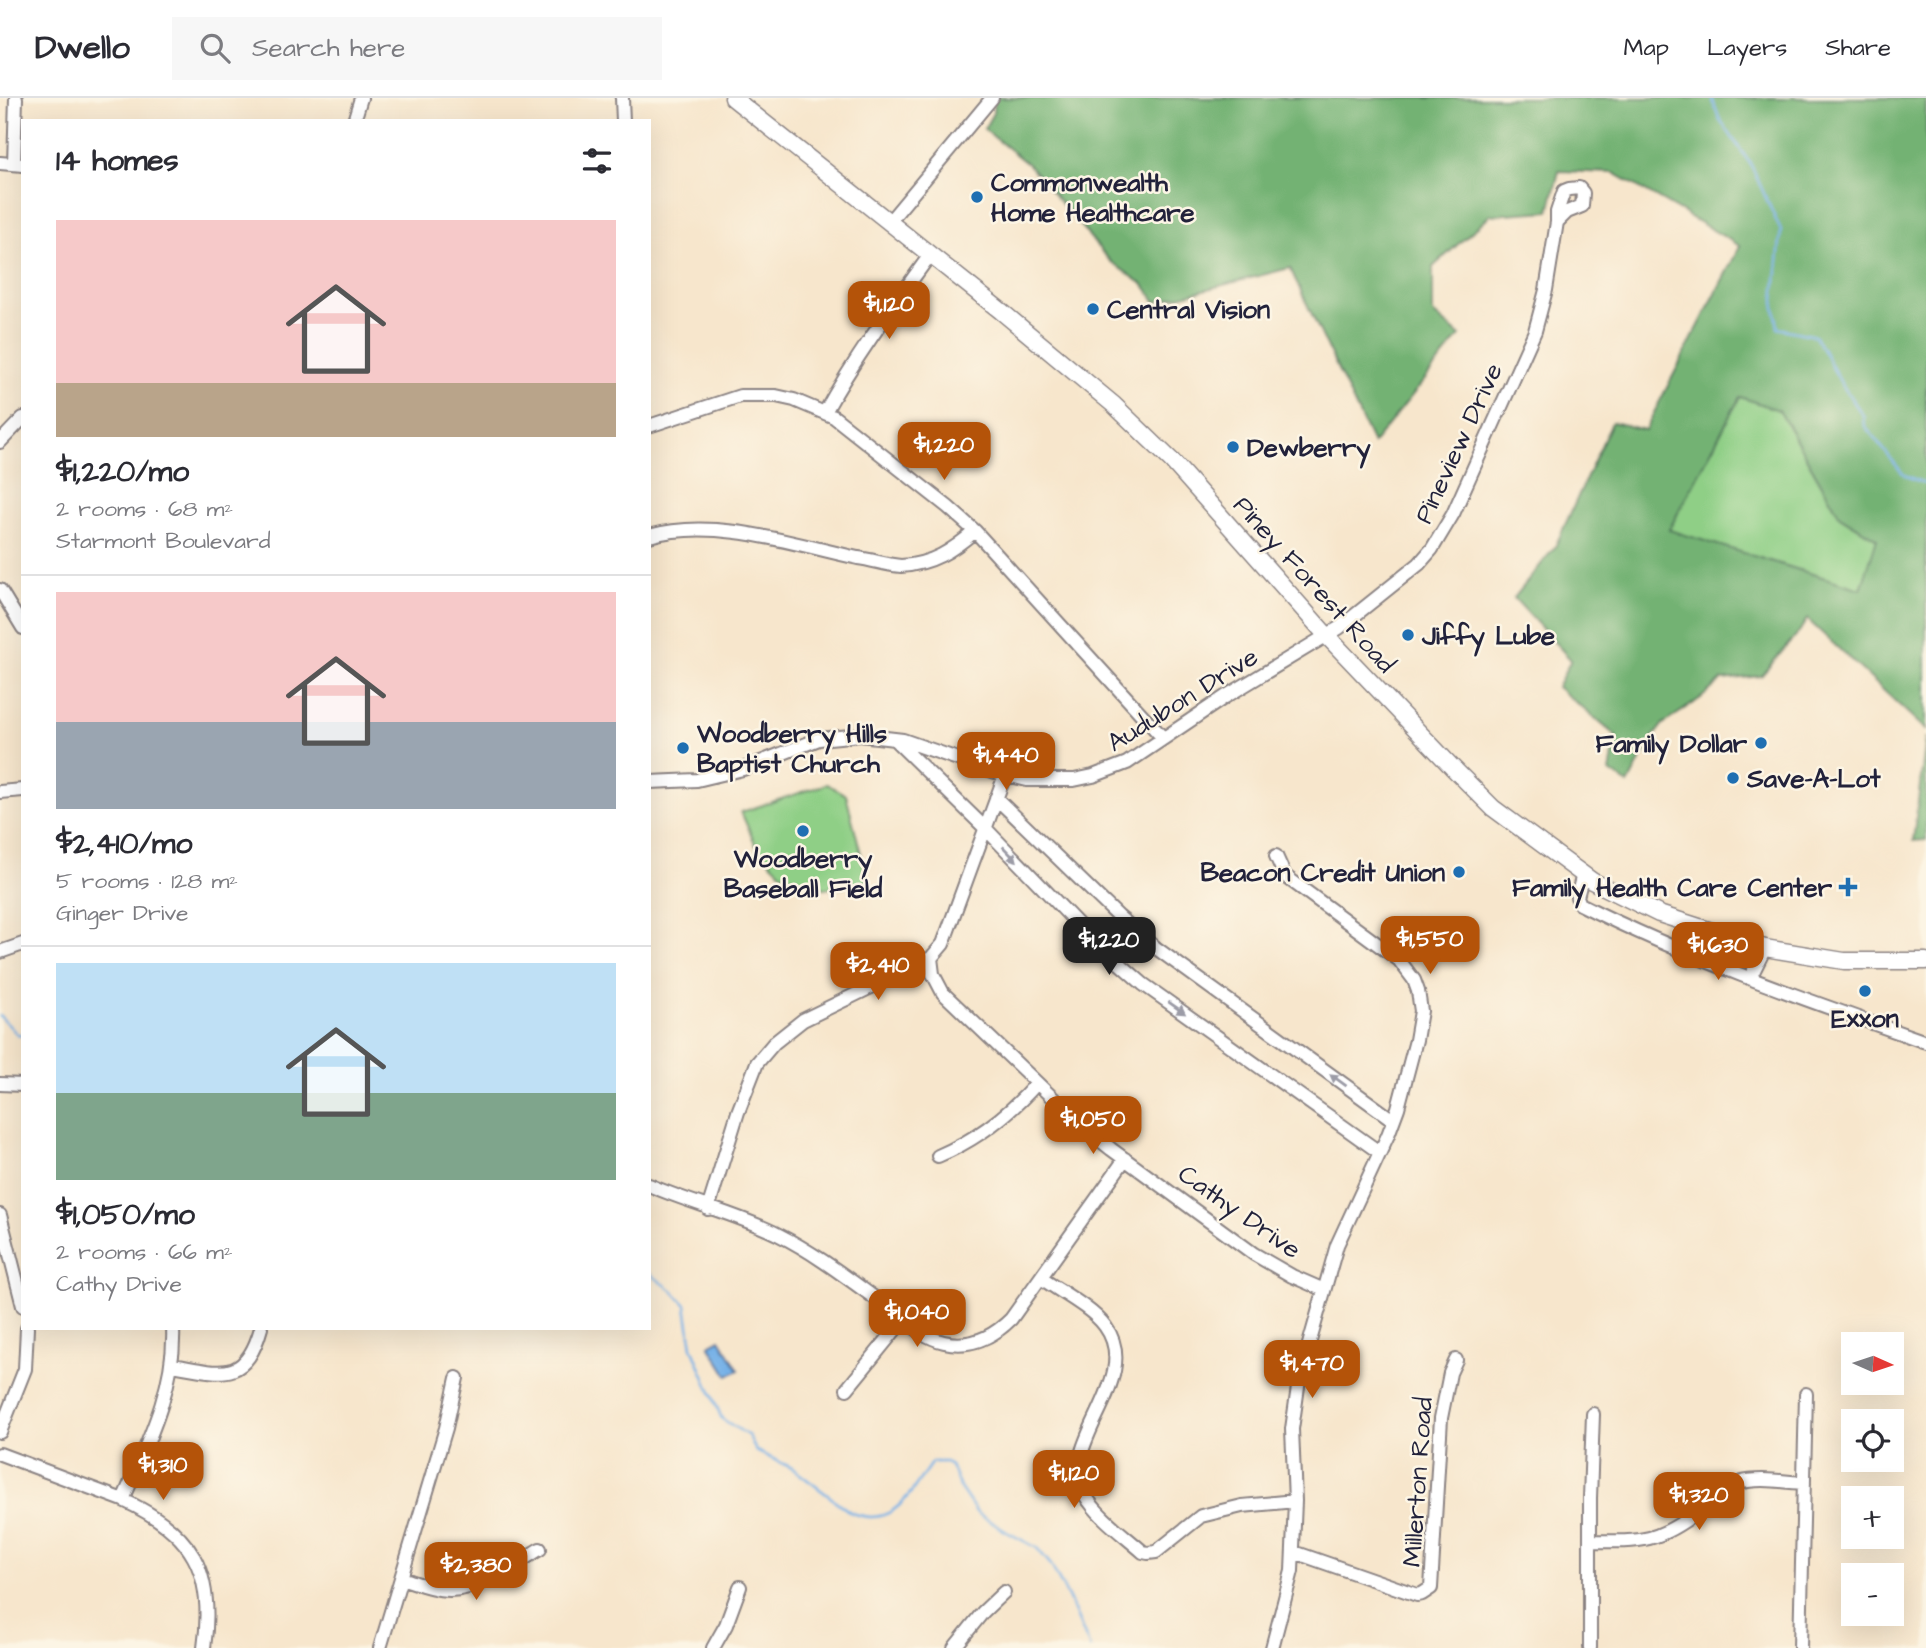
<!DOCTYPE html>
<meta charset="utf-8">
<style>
:root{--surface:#fff;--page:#f7f7f7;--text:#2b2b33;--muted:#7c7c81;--line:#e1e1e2;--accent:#b45309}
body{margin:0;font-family:"Architects Daughter",sans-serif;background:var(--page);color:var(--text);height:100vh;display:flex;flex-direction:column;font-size:26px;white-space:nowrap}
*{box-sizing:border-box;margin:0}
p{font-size:23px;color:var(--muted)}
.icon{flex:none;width:38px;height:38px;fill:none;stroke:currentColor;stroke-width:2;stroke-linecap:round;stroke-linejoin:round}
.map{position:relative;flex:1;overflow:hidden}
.details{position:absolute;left:21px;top:21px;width:630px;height:1211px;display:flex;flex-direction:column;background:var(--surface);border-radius:0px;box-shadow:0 7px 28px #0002}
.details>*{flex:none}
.needle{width:46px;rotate:93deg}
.controls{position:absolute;left:1841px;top:1234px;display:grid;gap:14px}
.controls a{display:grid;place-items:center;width:63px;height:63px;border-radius:0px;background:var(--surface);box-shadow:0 7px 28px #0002;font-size:35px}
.price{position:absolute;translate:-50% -60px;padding:0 16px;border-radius:14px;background:var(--accent);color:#fff;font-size:23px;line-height:46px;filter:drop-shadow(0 2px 4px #0008)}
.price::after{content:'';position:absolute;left:50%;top:42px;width:21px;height:16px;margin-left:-10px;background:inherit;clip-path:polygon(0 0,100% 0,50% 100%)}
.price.selected{background:#222;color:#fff}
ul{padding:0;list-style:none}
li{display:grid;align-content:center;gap:14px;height:371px;padding:0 35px}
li+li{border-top:2px solid var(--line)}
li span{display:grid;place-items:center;height:217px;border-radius:0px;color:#555}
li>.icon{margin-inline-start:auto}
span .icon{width:126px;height:126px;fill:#fffc;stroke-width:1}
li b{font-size:30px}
h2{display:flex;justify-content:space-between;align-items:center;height:84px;padding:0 35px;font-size:30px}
header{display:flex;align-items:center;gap:42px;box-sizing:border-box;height:98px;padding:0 35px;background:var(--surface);border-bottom:2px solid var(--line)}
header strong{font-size:33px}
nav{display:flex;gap:38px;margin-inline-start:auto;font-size:24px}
.search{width:490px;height:63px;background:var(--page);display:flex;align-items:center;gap:18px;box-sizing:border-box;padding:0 24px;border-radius:0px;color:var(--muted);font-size:26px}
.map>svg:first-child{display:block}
</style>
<header>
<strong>Dwello</strong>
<div class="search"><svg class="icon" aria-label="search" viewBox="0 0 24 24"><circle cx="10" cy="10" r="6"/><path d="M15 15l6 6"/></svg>Search here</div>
<nav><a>Map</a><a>Layers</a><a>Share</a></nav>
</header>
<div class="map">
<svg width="1926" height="1550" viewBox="0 0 1926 1550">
<rect width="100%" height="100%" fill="#fcf5e5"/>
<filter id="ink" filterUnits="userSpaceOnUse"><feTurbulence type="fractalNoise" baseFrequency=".0143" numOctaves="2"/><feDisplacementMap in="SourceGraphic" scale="14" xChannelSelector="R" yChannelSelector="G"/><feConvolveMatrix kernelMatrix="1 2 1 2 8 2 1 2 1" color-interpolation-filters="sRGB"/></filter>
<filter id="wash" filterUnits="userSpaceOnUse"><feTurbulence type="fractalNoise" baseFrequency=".00686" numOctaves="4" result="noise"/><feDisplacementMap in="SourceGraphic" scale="28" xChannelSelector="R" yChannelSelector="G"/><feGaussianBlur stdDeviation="1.57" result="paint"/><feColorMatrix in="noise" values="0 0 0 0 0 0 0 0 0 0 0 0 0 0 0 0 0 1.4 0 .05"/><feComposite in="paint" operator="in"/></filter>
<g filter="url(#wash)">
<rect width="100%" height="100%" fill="#f7e6cc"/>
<path fill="#8fcf86" stroke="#587860" stroke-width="2" d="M 1740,298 L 1779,312 L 1840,418 L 1877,441 L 1861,491 L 1668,432 Z
M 827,686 L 846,697 L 868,783 L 837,791 L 814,789 L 783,776 L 758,752 L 741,714 Z"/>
<path fill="#73b273" stroke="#4a6a57" stroke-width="2" fill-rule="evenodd" d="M 994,0 L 1926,0 L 1926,632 L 1807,521 L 1799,534 L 1761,578 L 1722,582 L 1701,600 L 1663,626 L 1653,639 L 1628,686 L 1610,674 L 1616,638 L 1557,589 L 1571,562 L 1514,500 L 1555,449 L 1612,324 L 1645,332 L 1740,148 L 1614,75 L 1559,73 L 1549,113 L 1490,117 L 1433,169 L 1433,215 L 1460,238 L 1373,346 L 1290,170 L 1156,204 L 1144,187 L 1110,163 L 1030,68 L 984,31 L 993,15 ZM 1740,299 L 1779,312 L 1840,418 L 1877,441 L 1861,491 L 1669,432 Z
M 1926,639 L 1926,742 L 1913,743 Z"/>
<path fill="#76b1e7" stroke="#4c6a91" stroke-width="2" d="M 720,1241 L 739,1272 L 728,1278 L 709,1247 Z"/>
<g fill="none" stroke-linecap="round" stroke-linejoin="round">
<path stroke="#76b1e7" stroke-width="2.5" d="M 1712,0 L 1719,20 L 1751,67 L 1781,133 L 1774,203 L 1778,230 L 1815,238 L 1841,285 L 1864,319 L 1863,322 L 1865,328 L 1904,377 L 1926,386
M 0,918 L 17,936 L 23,937
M 649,1175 L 673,1193 L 686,1207 L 692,1249 L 722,1321 L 749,1338 L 756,1353 L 792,1370 L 850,1414 C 894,1433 910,1394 932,1364 L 946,1364 L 952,1370 L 960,1390 L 977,1415 L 1007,1434 L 1037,1450 L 1051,1467 L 1069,1501 L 1090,1550"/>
</g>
</g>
<g filter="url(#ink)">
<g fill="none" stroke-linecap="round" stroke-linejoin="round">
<defs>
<path id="minor" d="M 622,0 L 623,23
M 354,23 L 361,0
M 0,65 L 23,67
M 14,66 L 16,0
M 889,124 L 992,0
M 825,314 C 856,258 893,208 930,157
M 649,328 L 740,298 L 776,298 L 794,302 L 834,319 L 948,409 L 975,433 L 1163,640
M 0,344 L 23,320
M 649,438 C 715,419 793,446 858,460 C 873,462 887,467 901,468 C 932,466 952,453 975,433
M 0,492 L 23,530
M 894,641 L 985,730 L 1094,843 L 1143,886 L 1379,1054
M 649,684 L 697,682 L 743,671 L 819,641 L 860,637 L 903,642 L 995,674 L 1027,682 L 1074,682 L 1093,678 L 1127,665 L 1225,599 L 1339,530 L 1419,466 L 1432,451 L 1453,416 L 1535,233 L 1546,192 L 1557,124 L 1567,114 L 1582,108 L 1583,95 L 1579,90 L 1569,91 L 1564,93 L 1557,114 L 1557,124
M 0,694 L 23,692
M 996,700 L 1119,819 L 1156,850 L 1393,1022
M 1583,776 L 1577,799 L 1580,806 C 1691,862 1809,903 1926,944
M 0,854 L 23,846
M 931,860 L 933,876 L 943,895 L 1081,1027 L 1111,1051 L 1254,1156 L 1292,1178 L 1324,1192
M 1750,880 L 1765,850
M 0,986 L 23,987
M 938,1058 C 978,1041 1009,1017 1037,985
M 649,1087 C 692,1106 738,1116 779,1137 C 817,1156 851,1183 886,1208 C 904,1221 922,1239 944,1244 C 970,1250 993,1239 1011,1221 L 1125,1061
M 708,1111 L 738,1014 L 757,965 L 774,945 L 803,922 L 931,860 L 943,846 L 1005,677
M 0,1117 L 23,1208
M 1041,1180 C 1059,1193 1092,1210 1105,1228 C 1145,1282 1055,1346 1085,1397 C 1098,1419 1124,1437 1143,1454 L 1148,1455 L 1156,1454 L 1201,1418 L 1242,1408 L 1295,1403
M 172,1267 C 220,1275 245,1287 261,1230
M 847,1291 L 904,1221
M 0,1334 L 25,1271 L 27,1230
M 0,1356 L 123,1402 C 193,1434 215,1474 204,1550
M 123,1402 C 146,1348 176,1289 173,1230
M 1590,1443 C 1642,1444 1657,1445 1700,1412 C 1713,1403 1723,1390 1739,1385 C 1759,1379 1784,1384 1804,1385
M 1294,1454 L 1417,1497 L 1422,1496 L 1431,1490 L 1441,1320 L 1450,1275 L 1456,1262
M 401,1480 C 417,1485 433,1492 450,1492 C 481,1492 514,1466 540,1451
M 380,1550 L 446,1330 L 457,1280
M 713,1550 L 726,1527 L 740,1489
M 954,1550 L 983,1514 L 1004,1494
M 1272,1550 L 1292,1473 L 1295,1403 L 1292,1331 L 1299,1282 L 1337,1147 L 1388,1037 L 1398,1010 L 1416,942 L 1421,913 L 1418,893 L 1414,882 L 1399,862 L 1285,778 L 1276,758
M 1590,1550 L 1590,1400 L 1593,1316
M 1800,1550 L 1806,1296"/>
<path id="major" d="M 733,0 L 1001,213 L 1114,307 L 1171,362 L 1327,538 L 1452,669 L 1493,710 L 1592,783 L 1659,816 L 1765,850 L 1844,863 L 1926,863"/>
</defs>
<use href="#minor" stroke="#8c8484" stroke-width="16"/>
<use href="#major" stroke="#8c8484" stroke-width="19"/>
<use href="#minor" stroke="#fff" stroke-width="12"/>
<use href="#major" stroke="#fff" stroke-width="16"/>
</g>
<defs><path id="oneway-solid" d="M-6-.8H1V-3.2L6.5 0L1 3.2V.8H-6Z" transform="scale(1.75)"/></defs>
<g fill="#9c9ca7">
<use href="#oneway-solid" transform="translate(1010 756) rotate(46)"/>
<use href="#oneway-solid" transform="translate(1177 910) rotate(35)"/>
<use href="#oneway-solid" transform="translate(1338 982) rotate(-144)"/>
</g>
</g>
<g fill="#1f6fb2" stroke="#fcf5e5" stroke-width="2.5">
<circle cx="977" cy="99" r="7"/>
<circle cx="1093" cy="211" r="7"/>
<circle cx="1233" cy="349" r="7"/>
<circle cx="1408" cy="537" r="7"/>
<circle cx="1761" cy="645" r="7"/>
<circle cx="683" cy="650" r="7"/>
<circle cx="1733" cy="680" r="7"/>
<circle cx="803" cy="733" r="7"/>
<circle cx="1459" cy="774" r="7"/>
<path d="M1844.5 778.5h7v7h7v7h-7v7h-7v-7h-7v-7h7z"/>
<circle cx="1865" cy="893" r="7"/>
</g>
<g text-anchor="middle" stroke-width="5" stroke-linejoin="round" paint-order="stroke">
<g font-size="26" font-weight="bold" fill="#22223b" stroke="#fcf5e5" text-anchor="start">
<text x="991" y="93">Commonwealth<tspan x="991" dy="30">Home Healthcare</tspan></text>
<text x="1107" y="220">Central Vision</text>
<text x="1247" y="358">Dewberry</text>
<text x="1422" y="546">Jiffy Lube</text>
<text x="697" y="644">Woodberry Hills<tspan x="697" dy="30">Baptist Church</tspan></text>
<text x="1747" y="654" text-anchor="end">Family Dollar</text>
<text x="1747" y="689">Save-A-Lot</text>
<text x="803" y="769" text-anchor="middle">Woodberry<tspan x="803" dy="30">Baseball Field</tspan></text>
<text x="1445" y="783" text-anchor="end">Beacon Credit Union</text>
<text x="1832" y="798" text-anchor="end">Family Health Care Center</text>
<text x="1865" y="929" text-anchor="middle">Exxon</text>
</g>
<g font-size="26" fill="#22223b" stroke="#fcf5e5">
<text transform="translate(1458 345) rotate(-65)" y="9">Pineview Drive</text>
<text transform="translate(1315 486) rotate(48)" y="9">Piney Forest Road</text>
<text transform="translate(1182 601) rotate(-32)" y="9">Audubon Drive</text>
<text transform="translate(1240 1113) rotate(35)" y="9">Cathy Drive</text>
<text transform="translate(1417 1384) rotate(-86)" y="9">Millerton Road</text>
</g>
</g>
</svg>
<div class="controls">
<a><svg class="needle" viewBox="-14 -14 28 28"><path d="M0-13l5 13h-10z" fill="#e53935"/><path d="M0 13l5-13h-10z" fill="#7c7c81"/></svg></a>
<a><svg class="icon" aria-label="locate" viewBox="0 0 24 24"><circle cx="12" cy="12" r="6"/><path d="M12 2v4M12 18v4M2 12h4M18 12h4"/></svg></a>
<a>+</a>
<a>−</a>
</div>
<b class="price" style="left:889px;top:243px">$1,120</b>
<b class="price" style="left:944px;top:384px">$1,220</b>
<b class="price" style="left:1006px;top:694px">$1,440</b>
<b class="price" style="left:1430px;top:878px">$1,550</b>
<b class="price selected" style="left:1109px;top:879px">$1,220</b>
<b class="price" style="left:1718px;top:884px">$1,630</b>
<b class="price" style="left:878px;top:904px">$2,410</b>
<b class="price" style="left:1093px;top:1058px">$1,050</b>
<b class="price" style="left:917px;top:1251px">$1,040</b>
<b class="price" style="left:1312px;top:1302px">$1,470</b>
<b class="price" style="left:163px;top:1404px">$1,310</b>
<b class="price" style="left:1074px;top:1412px">$1,120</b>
<b class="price" style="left:1699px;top:1434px">$1,320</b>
<b class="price" style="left:476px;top:1504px">$2,380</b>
<section class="details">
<h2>14 homes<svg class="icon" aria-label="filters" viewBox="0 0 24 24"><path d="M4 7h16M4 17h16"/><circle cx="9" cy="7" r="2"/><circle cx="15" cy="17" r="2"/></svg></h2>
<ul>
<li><span style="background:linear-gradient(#f6c9c9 75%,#b9a48a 0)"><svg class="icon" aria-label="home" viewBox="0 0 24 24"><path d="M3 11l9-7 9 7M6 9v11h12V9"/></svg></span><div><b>$1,220/mo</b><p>2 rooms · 68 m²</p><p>Starmont Boulevard</p></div></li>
<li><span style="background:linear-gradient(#f6c9c9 60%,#9aa5b1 0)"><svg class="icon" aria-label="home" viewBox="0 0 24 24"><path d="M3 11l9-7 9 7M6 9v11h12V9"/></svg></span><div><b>$2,410/mo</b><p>5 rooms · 128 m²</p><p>Ginger Drive</p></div></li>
<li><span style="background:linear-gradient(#bfe0f5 60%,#7fa58c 0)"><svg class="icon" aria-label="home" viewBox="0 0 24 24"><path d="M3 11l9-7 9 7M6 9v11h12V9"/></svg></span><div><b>$1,050/mo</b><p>2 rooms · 66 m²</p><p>Cathy Drive</p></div></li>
</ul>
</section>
</div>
